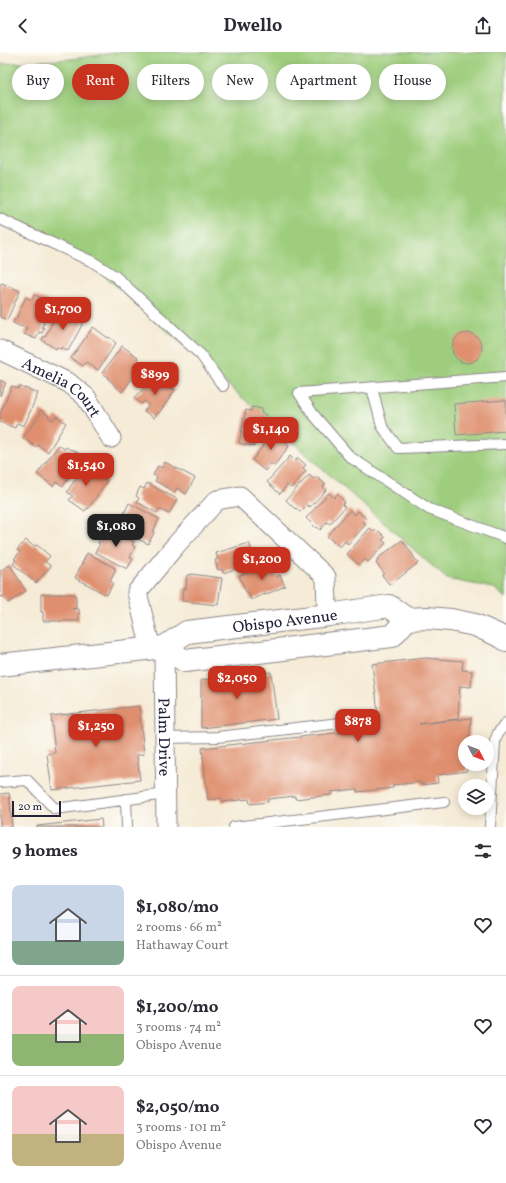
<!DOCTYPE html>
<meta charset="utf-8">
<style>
:root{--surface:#fff;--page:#f7f7f7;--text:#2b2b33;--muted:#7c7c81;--line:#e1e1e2;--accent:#c8321e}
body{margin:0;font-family:Vollkorn,serif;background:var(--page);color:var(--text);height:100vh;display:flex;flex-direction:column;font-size:15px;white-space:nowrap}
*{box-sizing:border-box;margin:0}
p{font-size:13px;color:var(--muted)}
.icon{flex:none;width:22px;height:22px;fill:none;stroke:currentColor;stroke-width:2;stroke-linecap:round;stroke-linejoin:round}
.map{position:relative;height:775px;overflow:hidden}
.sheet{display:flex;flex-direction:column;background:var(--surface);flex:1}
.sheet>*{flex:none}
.top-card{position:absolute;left:12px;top:12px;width:482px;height:36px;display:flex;gap:8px}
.needle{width:26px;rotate:132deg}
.controls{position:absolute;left:458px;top:683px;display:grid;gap:8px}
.controls a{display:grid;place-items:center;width:36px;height:36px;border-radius:50%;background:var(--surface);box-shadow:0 2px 10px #0003;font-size:20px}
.scale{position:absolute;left:12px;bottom:10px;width:49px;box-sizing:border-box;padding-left:4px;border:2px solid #22223b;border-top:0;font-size:11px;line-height:14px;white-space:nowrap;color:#22223b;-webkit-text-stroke:3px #fdfcf7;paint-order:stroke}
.price{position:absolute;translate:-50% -34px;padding:0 9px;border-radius:8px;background:var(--accent);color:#fff;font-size:13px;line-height:26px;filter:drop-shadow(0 1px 2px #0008)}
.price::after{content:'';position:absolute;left:50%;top:24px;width:12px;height:9px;margin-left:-6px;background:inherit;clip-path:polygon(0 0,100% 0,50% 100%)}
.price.current{background:#222;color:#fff}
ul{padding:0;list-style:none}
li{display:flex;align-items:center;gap:12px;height:100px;padding:0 12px}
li+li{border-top:1px solid var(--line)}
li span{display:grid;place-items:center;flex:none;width:112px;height:80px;border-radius:8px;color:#555}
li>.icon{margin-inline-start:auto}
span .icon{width:48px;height:48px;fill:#fffc;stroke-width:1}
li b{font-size:17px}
h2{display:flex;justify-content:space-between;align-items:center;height:48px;padding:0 12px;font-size:17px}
.pill{padding:0 14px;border-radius:18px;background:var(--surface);box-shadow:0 2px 10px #0003;font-size:14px;line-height:36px}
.pill.current{background:var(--accent);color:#fff}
header{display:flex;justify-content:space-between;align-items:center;height:52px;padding:0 12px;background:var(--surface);font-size:18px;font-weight:700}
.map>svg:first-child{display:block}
</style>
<header><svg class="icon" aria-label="back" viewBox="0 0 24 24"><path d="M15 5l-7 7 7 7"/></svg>Dwello<svg class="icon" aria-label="share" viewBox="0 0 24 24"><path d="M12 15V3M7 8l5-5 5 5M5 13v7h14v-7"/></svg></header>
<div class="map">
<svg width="506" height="775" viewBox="0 0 506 775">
<rect width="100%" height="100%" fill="#fdfcf7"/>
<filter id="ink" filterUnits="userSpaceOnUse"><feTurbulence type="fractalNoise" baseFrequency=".025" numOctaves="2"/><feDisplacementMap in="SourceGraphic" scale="8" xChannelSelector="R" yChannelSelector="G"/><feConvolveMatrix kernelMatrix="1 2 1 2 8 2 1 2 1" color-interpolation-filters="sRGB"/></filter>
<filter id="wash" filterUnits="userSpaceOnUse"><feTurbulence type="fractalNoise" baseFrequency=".012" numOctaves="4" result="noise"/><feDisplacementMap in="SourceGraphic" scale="16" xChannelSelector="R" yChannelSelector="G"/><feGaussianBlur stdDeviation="0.9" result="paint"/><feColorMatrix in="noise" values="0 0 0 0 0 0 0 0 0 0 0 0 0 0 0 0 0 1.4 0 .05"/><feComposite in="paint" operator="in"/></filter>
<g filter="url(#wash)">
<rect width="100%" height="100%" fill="#f5ebd6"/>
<path fill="#9ece7d" stroke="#60785c" d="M 120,0 L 506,0 L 506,546 L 494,536 L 447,527 L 95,215 L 0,169 L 0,12 L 72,7 Z"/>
<g id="blocks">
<path fill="#df8f6e" d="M 2,231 L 20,239 L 7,268 L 0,265 L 0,232 L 1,232 Z
M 34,243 L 52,250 L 49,255 L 51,255 L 42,275 L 44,276 L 42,281 L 39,280 L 36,287 L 24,282 L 27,276 L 22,274 L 22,275 L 13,271 L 15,266 L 16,267 L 26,245 L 32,248 Z
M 59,258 L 65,261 L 66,260 L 84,269 L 68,299 L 62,295 L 61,297 L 57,295 L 56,297 L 42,288 L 44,284 L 45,285 Z
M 93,275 L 108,286 L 109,285 L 116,291 L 98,318 L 86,310 L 83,314 L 71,306 Z
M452 296a15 15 0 1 1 30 0a15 15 0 1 1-30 0Z
M 122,294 L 138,305 L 137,307 L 143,311 L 122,340 L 114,333 L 114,332 L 107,326 L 108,325 L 102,321 Z
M 152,323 L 175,338 L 159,361 L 158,360 L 154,366 L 144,359 L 149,353 L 144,349 L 142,352 L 134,346 L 138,341 L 139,342 Z
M 0,328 L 6,331 L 0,344 Z
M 12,334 L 18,337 L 19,334 L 25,337 L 25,336 L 38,341 L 24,374 L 17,371 L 15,376 L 0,370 L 0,361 Z
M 506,348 L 506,379 L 456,383 L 454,352 Z
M 252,355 L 262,357 L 261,361 L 267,363 L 262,388 L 257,386 L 255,394 L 251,393 L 251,394 L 239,391 L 246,358 L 251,359 Z
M 41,358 L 49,364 L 48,365 L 53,368 L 56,364 L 66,371 L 48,400 L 38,393 L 36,395 L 23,386 L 40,362 L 39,361 Z
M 273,381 L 278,385 L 281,382 L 289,388 L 286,391 L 289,394 L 274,414 L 271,411 L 265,419 L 252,408 Z
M 59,393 L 64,397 L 66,395 L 71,398 L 72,397 L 84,405 L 63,434 L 57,430 L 53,434 L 37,422 Z
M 290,404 L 295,409 L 298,406 L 306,413 L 303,416 L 306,419 L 291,436 L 287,433 L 280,442 L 267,430 Z
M 165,410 L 195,426 L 186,442 L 177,436 L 175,440 L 155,429 L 157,425 L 153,423 L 158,414 L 162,416 Z
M 86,411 L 97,418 L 96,419 L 102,423 L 101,425 L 107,429 L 88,457 L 87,456 L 85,459 L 69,448 L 73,444 L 67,440 Z
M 309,423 L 314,427 L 317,425 L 325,432 L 323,435 L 326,438 L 310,455 L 307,453 L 300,460 L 296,456 L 295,457 L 286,448 Z
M 147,431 L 177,447 L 169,462 L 159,457 L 157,461 L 137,450 L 139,446 L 136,444 L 140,435 L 144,437 Z
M 329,441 L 334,446 L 337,442 L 345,450 L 342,453 L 345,455 L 330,472 L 327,470 L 320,478 L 317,475 L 316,476 L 306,466 Z
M 129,451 L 159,467 L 153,480 L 154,481 L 148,492 L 117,476 Z
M 350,458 L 355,463 L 358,459 L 366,467 L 363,470 L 366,472 L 348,492 L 345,489 L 340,495 L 327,484 Z
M 106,475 L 134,490 L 132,493 L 135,495 L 130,505 L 133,507 L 127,517 L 95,500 L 100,492 L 98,491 Z
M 370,476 L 374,480 L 377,477 L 385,485 L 382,488 L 386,491 L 368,510 L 365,507 L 359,513 L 347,502 Z
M 26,488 L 33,494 L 37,493 L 50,504 L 45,510 L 51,514 L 36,531 L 13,512 L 16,508 L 14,507 L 20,500 L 17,498 Z
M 402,488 L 413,503 L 413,504 L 418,511 L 390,533 L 382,523 L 384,521 L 376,511 L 378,509 L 377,507 Z
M 249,491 L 255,507 L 247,510 L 248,513 L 223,521 L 222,517 L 218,518 L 215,508 L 218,507 L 216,501 Z
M 87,501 L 115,516 L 114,517 L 116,518 L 110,529 L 113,531 L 107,543 L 75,526 Z
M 268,512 L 271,512 L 272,514 L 273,513 L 277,525 L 280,523 L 285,534 L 265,543 L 265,542 L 251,548 L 248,540 L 246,540 L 239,524 Z
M 10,513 L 26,539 L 8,551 L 3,544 L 0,545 L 0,519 Z
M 191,522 L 222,526 L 218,553 L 182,549 L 183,536 L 186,537 L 187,523 L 191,523 Z
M 41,542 L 75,542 L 75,545 L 76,545 L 76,556 L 72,557 L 79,557 L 79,569 L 43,569 L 43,560 L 41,560 Z
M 426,606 L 463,609 L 462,618 L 472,619 L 471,635 L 460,634 L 458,667 L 419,672 L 471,666 L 469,690 L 465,690 L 465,712 L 468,712 L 467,719 L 437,723 L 438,731 L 421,733 L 421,730 L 393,733 L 393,736 L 357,740 L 357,737 L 331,740 L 331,743 L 295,747 L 295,744 L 268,747 L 268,750 L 250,752 L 249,747 L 222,750 L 221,746 L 208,748 L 202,696 L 380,676 L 372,612 Z
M 271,620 L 277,667 L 201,676 L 201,628 Z
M 139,654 L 144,702 L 137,703 L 140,728 L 52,738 L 47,702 L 55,701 L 51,664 Z
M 9,741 L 12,775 L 0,775 L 0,743 L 1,742 Z
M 101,767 L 102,775 L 37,775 L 37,774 Z"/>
</g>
</g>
<g filter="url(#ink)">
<use href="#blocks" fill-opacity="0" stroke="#8c8688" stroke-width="1"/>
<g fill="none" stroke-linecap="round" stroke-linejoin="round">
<defs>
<path id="service" d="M 0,167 L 93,210 L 115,224 L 201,303 L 223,334
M 506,325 L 299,341 L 313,362 L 350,405 L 429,457 L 506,486
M 372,336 L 382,374 L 398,396 L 506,392
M 165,686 L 217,685 L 349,670
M 0,730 L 27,728 L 55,757 L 166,742
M 126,747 L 127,775
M 234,775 L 444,750
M 490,775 L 495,689 L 498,681 L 506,671"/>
<g id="minor">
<path id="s1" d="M 0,298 L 69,331 L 86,345 L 111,386"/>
<path id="s2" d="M 164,595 L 166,775"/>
<path d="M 151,597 L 137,540 L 175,494 L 217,448 L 240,444 L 326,525 L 327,554 L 329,563"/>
</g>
<g id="secondary">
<path d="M 164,595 L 185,609 L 392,584 L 407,567"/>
<path id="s3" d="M 0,613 L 164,595 L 187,580 L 329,563 L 389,554 L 407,567 L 427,566 L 451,568 L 475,573 L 502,585 L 506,588"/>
</g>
</defs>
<use href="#service" stroke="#8c8688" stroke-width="12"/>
<use href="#minor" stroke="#8c8688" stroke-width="21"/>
<use href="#secondary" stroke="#8c8688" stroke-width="24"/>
<use href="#service" stroke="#fff" stroke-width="10"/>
<use href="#minor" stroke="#fff" stroke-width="19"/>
<use href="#secondary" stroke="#fff" stroke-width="22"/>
</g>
</g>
<g text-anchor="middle" stroke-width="3" stroke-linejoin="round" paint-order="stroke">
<g font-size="16" fill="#22223b" stroke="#fdfcf7">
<text dy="6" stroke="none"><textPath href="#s1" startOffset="73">Amelia Court</textPath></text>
<text dy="6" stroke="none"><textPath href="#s3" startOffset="291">Obispo Avenue</textPath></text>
<text dy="6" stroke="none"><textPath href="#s2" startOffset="90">Palm Drive</textPath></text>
</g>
</g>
</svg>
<div class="controls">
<a><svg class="needle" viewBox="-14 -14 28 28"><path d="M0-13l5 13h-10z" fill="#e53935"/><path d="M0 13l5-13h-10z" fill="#7c7c81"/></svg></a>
<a><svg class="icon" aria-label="layers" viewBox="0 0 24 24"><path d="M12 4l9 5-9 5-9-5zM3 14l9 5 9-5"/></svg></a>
</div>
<div class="scale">20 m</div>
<b class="price" style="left:63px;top:279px">$1,700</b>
<b class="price" style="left:155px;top:344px">$899</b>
<b class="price" style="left:271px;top:399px">$1,140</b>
<b class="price" style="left:86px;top:435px">$1,540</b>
<b class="price current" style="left:116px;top:496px">$1,080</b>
<b class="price" style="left:262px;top:529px">$1,200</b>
<b class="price" style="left:237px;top:648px">$2,050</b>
<b class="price" style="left:358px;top:691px">$878</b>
<b class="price" style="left:96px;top:696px">$1,250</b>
<div class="top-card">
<a class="pill">Buy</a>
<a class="pill current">Rent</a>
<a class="pill">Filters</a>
<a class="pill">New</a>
<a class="pill">Apartment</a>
<a class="pill">House</a>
</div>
</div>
<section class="sheet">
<h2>9 homes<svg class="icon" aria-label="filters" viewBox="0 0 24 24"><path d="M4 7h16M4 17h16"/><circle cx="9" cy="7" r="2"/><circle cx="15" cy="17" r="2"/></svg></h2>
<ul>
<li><span style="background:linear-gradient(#c9d6e8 70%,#7fa58c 0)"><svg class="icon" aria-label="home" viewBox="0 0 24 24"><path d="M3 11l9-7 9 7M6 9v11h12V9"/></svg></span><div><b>$1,080/mo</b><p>2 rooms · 66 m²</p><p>Hathaway Court</p></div><svg class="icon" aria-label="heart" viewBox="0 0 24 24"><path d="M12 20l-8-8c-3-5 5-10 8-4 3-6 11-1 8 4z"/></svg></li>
<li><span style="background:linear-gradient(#f6c9c9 60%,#8fb573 0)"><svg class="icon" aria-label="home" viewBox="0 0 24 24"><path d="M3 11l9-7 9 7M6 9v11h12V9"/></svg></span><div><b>$1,200/mo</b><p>3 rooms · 74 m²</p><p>Obispo Avenue</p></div><svg class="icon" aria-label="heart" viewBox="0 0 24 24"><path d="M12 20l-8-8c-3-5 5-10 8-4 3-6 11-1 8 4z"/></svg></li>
<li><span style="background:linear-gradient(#f6c9c9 60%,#c2b280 0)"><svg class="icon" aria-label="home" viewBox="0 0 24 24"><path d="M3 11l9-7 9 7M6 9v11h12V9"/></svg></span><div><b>$2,050/mo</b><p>3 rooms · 101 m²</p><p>Obispo Avenue</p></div><svg class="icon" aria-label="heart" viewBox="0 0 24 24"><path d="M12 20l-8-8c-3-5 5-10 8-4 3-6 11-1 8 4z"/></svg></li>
</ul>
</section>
